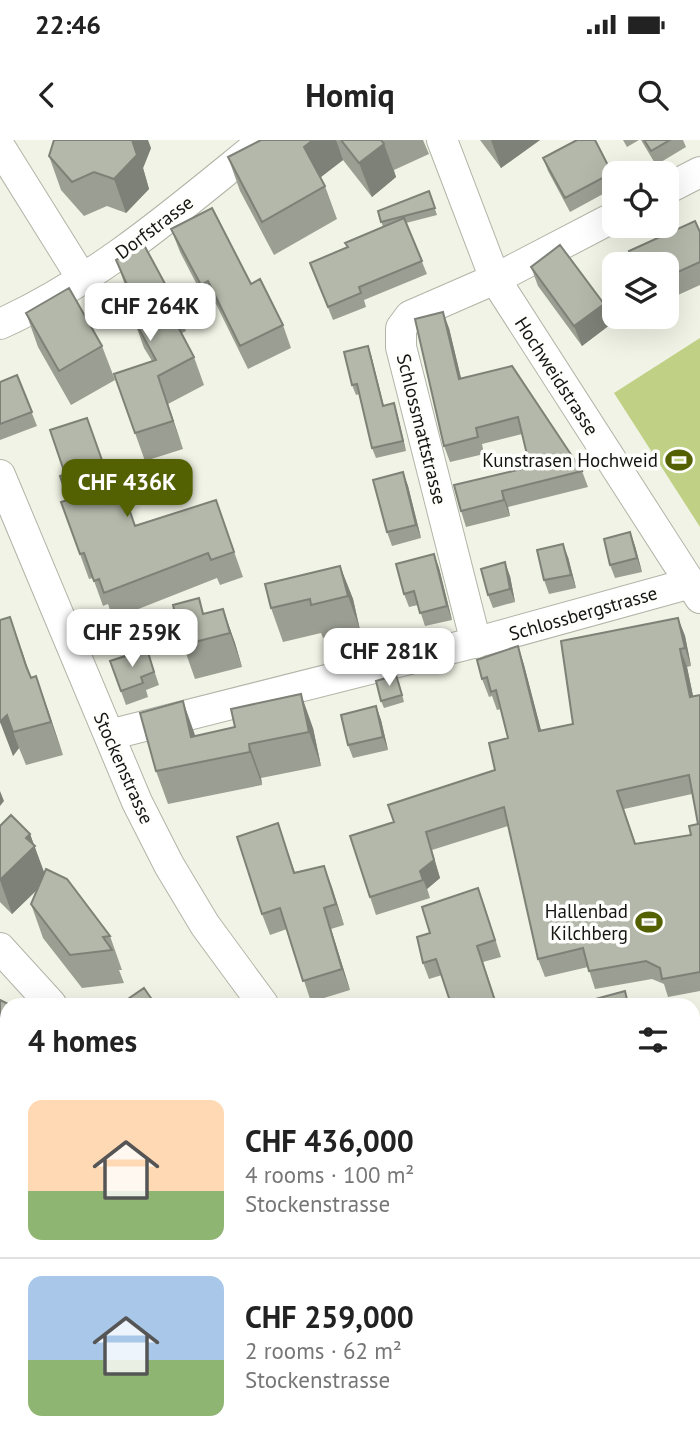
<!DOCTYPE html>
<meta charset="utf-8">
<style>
:root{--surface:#fff;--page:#f6f6f6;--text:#222;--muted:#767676;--line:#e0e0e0;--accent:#546103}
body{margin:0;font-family:"PT Sans",sans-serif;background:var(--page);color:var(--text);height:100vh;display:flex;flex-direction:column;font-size:26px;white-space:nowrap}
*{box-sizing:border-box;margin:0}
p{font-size:23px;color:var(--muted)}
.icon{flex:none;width:38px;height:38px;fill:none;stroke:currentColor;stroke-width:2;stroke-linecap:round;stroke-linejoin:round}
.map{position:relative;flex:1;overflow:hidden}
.drawer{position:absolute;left:0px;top:858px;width:700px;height:450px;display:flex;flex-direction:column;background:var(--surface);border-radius:21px 21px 0 0;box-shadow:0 7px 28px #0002}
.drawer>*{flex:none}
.tools{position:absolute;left:602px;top:21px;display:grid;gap:14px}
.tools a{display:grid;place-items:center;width:77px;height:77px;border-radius:14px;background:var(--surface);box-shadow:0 7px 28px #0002;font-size:35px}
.price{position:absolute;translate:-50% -60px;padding:0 16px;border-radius:14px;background:#fff;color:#222;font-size:23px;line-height:46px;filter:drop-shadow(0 2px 4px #0008)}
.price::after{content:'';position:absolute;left:50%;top:42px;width:21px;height:16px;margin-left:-10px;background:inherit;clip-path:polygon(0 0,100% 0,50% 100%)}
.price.active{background:var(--accent);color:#fff}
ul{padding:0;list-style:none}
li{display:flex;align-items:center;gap:21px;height:175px;padding:0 28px}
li+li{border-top:2px solid var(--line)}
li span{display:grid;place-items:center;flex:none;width:196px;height:140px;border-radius:14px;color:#555}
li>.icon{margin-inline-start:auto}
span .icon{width:84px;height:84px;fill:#fffc;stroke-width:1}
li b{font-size:30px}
h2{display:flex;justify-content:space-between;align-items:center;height:84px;padding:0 28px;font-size:30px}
.status{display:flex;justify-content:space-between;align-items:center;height:49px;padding:0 35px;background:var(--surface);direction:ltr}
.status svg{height:19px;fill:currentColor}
header{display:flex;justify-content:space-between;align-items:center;height:91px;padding:0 28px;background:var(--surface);font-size:32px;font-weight:600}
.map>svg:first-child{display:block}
</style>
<div class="status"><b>22:46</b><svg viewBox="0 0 49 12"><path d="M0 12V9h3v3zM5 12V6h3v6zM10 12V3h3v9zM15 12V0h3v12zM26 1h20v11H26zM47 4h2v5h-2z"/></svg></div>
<header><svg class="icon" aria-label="back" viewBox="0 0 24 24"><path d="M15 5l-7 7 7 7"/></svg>Homiq<svg class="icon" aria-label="search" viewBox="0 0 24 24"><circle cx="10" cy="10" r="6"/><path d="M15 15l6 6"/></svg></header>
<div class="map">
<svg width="700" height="1307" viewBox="0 0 700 1307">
<rect width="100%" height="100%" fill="#f0f3e5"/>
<path fill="#c0d185" d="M 700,198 L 700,387 L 614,253 Z
M 700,1010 L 700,1057 L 693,1033 L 693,1013 Z"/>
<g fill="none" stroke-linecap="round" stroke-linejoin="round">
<defs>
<path id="minor" d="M 442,0 L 495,139 L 700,458
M 0,7 L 83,140
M 667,49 L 700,32
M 0,184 C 98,140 181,67 264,0
M 0,335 L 137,662 L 169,725 L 205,785 L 263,864
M 476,503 L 401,207 L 401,188 L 410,176 L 495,139 L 614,77
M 109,595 L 481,501 L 691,443
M 0,808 L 51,864
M 0,1099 L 7,1111
M 86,1300 L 89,1307
M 426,1300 L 427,1307
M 587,1300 L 590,1307
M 167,1307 L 181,1300"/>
</defs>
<use href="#minor" stroke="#b1b5a7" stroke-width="32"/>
<use href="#minor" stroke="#fff" stroke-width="30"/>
</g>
<path fill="#9b9e92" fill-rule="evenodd" d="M 261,0 L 423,0 L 429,14 L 394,30 L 396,37 L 372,57 L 343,20 L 320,37 L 325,46 L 337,79 L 274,115 L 240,51 L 228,17 Z
M 480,0 L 540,0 L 501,28 Z
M 623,0 L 639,0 L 627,7 Z
M 641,0 L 683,0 L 686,7 L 656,25 Z
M 151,8 L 143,28 L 149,49 L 126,73 L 107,66 L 84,76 L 61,50 L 49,16 Z
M 543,18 L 612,33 L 614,38 L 614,48 L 570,72 L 548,31 Z
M 429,51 L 437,75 L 406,83 L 427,134 L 364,160 L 366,167 L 333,180 L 310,123 L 347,107 L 383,87 L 378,71 Z
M 171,89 L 251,144 L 283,185 L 291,208 L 248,229 L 216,164 L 209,168 L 180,112 Z
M 700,92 L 700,145 L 667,160 L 667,124 L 633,124 L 629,111 Z
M 116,120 L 176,164 L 186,191 L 182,193 L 194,217 L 204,245 L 168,264 L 183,309 L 145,321 L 114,234 L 152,221 L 144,208 L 134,180 L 139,177 L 126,148 Z
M 531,127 L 611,184 L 582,206 L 538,146 Z
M 26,173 L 102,206 L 115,240 L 71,265 L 38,207 Z
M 449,188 L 461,238 L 512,226 L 582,331 L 588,347 L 508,367 L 510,376 L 466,387 L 461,371 L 530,327 L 522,294 L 482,304 L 484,314 L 450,322 L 444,306 Z
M 371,215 L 384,266 L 397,273 L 406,311 L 376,318 L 372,308 L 359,254 L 356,255 L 352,245 Z
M 17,235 L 37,286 L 0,300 L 0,242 Z
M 403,332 L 408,346 L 421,398 L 392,406 L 387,392 Z
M 108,337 L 135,385 L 216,360 L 243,437 L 220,445 L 217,438 L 113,479 L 108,464 L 103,466 L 93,438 L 89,439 L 61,362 L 68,360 Z
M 630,392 L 635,406 L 642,432 L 615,438 L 610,425 Z
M 434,414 L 439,428 L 452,480 L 425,486 L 418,465 L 409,467 L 404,454 Z
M 568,417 L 576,448 L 549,454 L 544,440 Z
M 340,426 L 353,459 L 360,490 L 323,498 L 321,493 L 283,502 L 271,468 Z
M 510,436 L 515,462 L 493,468 L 488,455 Z
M 223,469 L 235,503 L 242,527 L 195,539 L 183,505 L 205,474 Z
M 678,478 L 685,496 L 691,526 L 687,527 L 693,556 L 700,555 L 700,851 L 668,857 L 664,844 L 652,839 L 595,849 L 588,827 L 545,837 L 538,819 L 508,686 L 432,710 L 440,738 L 427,749 L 430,758 L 376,775 L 370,757 L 394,682 L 495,630 L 508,598 L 501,569 L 497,570 L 492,556 L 489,557 L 482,539 L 518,506 L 524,525 L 541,591 L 573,584 ZM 692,654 L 698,684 L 691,695 L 636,704 L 624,669 Z
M 0,480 L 22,511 L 31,538 L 48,570 L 63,615 L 26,625 L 19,608 L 13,616 Z
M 147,509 L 159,545 L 146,550 L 148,557 L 126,565 L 110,521 Z
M 399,542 L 404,562 L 384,568 L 381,561 Z
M 376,566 L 381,580 L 388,610 L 353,618 L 348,605 Z
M 313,588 L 321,626 L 261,638 L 262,645 L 168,664 L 156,631 L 195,596 Z
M 0,686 L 30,694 L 44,733 L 110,796 L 122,830 L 119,830 L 124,843 L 82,848 L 43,798 L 31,764 L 37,750 L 12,774 L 0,762 Z
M 285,704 L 295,732 L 324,726 L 344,785 L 331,789 L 350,850 L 311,862 L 287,789 L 270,795 L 262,774 Z
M 484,764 L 501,817 L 483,822 L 497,864 L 451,864 L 442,835 L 429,839 L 423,823 L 430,793 Z
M 0,860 L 7,864 L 7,954 L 4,952 L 0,958 Z
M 693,977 L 700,1005 L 700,1010 L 693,1013 Z
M 693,1134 L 700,1150 L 700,1190 L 693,1194 Z
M 0,1211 L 7,1224 L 7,1255 L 0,1259 Z
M 516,1300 L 561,1300 L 563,1307 L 519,1307 Z
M 659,1300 L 672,1300 L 661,1305 Z"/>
<path fill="#7e8177" d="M 132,0 L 148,0 L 151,8 L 143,28 L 149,49 L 126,73 L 114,39 Z
M 313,0 L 336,0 L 343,20 L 316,41 L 304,7 Z
M 491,0 L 540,0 L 501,28 Z
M 384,4 L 396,37 L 372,57 L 359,23 Z
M 604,164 L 611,184 L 582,206 L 574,186 Z
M 443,172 L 449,188 L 465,255 L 459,239 Z
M 368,206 L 371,215 L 386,276 L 383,266 Z
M 158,236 L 168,264 L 183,309 L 173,281 Z
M 394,263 L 397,273 L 406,311 L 403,301 Z
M 403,332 L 408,346 L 421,398 L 416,385 Z
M 502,351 L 508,367 L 510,376 L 504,360 Z
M 630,392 L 635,406 L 642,432 L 637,418 Z
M 563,404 L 568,417 L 576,448 L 571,435 Z
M 434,414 L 439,428 L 452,480 L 447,466 Z
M 505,422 L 510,436 L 515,462 L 510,449 Z
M 340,426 L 353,459 L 360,490 L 348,456 Z
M 223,469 L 235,503 L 242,527 L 230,493 Z
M 10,477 L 22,511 L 38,560 L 26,526 Z
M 678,478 L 685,496 L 691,526 L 685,508 Z
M 518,506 L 524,525 L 546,609 L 539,591 Z
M 680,509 L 687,527 L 697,575 L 690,557 Z
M 36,536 L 48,570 L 63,615 L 51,582 Z
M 301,554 L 313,588 L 321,626 L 309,592 Z
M 183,561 L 195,595 L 201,622 L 191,597 Z
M 376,566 L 381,580 L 388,610 L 383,597 Z
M 7,575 L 19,608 L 13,616 L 0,582 Z
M 249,604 L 261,638 L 262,645 L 250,612 Z
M 0,651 L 4,661 L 0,666 Z
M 426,692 L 440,738 L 427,749 L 430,758 L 420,731 Z
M 30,694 L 47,740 L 12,774 L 0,740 L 26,698 Z
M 324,726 L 332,747 L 344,785 L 336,764 Z
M 324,768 L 331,789 L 350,850 L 342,829 Z
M 7,911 L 7,943 L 0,924 Z
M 0,941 L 4,952 L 0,958 Z
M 693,977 L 700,1005 L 700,1007 L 693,988 Z
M 402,1300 L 406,1300 L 408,1307 L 404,1307 Z"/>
<path fill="#b4b8aa" stroke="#7e8177" stroke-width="2" fill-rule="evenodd" d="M 54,0 L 132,0 L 137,15 L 114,39 L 94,32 L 72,42 L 49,16 Z
M 261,0 L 313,0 L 304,7 L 325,46 L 262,82 L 228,17 Z
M 341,0 L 381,0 L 384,4 L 359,23 Z
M 577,0 L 595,0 L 612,33 L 565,58 L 543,18 Z
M 644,0 L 670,0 L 651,11 Z
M 429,51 L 435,68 L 381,82 L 378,71 Z
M 212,68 L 251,144 L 260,139 L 283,185 L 240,206 L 208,141 L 201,145 L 171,89 Z
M 404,78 L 422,121 L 359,147 L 361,153 L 328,167 L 310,123 L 348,107 L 345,103 Z
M 695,81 L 700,92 L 700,122 L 667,137 L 667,124 L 635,124 L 629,111 Z
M 144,105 L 176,164 L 168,168 L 194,217 L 158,236 L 173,281 L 135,293 L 114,234 L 156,220 L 134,180 L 141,176 L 116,120 Z
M 560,105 L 604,164 L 574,186 L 531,127 Z
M 69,148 L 102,206 L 59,231 L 26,173 Z
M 443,172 L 459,239 L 512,226 L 582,331 L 502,351 L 504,360 L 461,371 L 454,345 L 530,327 L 518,277 L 476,288 L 478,297 L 444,306 L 415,179 Z
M 368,206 L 383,266 L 394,263 L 403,301 L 372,308 L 357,244 L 352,245 L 344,212 Z
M 17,235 L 32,272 L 0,284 L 0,242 Z
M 87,278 L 108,337 L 117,334 L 135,386 L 216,360 L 234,412 L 211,420 L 208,413 L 104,453 L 99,439 L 94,441 L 84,413 L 80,414 L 61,362 L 68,360 L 60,336 L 65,334 L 50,290 Z
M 403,332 L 416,385 L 387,392 L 373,340 Z
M 630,392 L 637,418 L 610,425 L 604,399 Z
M 563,404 L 571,435 L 544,440 L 537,410 Z
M 434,414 L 447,466 L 420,473 L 414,451 L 404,454 L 396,424 Z
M 505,422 L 510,449 L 488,455 L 481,429 Z
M 340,426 L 348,456 L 311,465 L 310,459 L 271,468 L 265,444 Z
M 199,458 L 203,474 L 223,469 L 230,493 L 183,505 L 173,465 Z
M 10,477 L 26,526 L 31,538 L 36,536 L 51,582 L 13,592 L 7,575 L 0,582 L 0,480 Z
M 678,478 L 685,508 L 680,509 L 690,557 L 700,555 L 700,832 L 662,839 L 660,828 L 646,821 L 589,831 L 583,808 L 538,819 L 504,667 L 426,692 L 434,720 L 420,731 L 423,740 L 370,757 L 350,696 L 394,682 L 388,665 L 495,630 L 489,603 L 508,598 L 496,550 L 491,552 L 487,537 L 482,539 L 477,520 L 518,506 L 539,591 L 573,584 L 561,501 ZM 689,635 L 698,684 L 689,686 L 691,695 L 635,704 L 617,651 Z
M 147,509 L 154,532 L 141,537 L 143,543 L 121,551 L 110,521 Z
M 396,535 L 402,555 L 381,561 L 376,541 Z
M 301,554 L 309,592 L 249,604 L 250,612 L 156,631 L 140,573 L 183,561 L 191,597 L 235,587 L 231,569 Z
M 376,566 L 383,597 L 348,605 L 341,575 Z
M 11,675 L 30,694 L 26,698 L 35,706 L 0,740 L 0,686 Z
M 278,683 L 294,733 L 324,726 L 336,764 L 324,768 L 342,829 L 303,841 L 280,768 L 262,774 L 237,697 Z
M 46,729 L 67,739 L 110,796 L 103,797 L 112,810 L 70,815 L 31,764 Z
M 478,748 L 495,800 L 477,806 L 496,864 L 451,864 L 436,819 L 423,823 L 417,797 L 430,793 L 422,767 Z
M 144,848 L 155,864 L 132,864 L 128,859 Z
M 625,851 L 628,864 L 577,864 Z
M 0,860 L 8,864 L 7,864 L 7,911 L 0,923 Z
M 693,1134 L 700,1150 L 700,1151 L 693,1155 Z
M 0,1211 L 7,1224 L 7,1238 L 0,1242 Z
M 700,1236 L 700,1307 L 684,1307 L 681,1300 L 693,1300 L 693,1239 Z
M 33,1300 L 45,1300 L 48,1307 L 17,1307 Z
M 181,1300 L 218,1300 L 220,1307 L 184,1307 Z
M 302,1300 L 318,1300 L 320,1307 L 275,1307 Z
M 357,1300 L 402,1300 L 404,1307 L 358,1307 Z
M 518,1300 L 553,1300 L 539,1307 L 521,1307 Z"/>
<defs>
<symbol id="stadium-bare" viewBox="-9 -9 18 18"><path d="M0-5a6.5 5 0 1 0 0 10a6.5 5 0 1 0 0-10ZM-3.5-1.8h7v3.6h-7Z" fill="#546103" stroke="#fefffc" stroke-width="2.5" paint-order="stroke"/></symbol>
</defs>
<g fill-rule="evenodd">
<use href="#stadium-bare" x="660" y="301" width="38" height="38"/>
<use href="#stadium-bare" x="630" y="763" width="38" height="38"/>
</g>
<g text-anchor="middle" stroke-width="7" stroke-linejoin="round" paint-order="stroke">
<g font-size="19" fill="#151611" stroke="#fefffc">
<text transform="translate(154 87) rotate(-37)" y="7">Dorfstrasse</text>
<text transform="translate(557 236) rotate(57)" y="7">Hochweidstrasse</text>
<text transform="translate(422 289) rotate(76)" y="7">Schlossmattstrasse</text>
<text transform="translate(583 473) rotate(-16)" y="7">Schlossbergstrasse</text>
<text transform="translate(124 628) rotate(66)" y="7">Stockenstrasse</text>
</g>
<g font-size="19" fill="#151611" stroke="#fefffc" text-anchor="end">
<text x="658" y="327">Kunstrasen Hochweid</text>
<text x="628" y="778">Hallenbad<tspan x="628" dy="22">Kilchberg</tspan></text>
</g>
</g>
</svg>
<div class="tools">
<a><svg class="icon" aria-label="locate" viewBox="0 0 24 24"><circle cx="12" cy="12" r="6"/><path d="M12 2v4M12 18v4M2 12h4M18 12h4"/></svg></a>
<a><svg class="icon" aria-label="layers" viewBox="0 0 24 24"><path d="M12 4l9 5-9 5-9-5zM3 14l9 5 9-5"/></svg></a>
</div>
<b class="price" style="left:150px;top:203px">CHF 264K</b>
<b class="price active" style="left:127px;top:379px">CHF 436K</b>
<b class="price" style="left:132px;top:529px">CHF 259K</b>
<b class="price" style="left:389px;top:548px">CHF 281K</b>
<section class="drawer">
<h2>4 homes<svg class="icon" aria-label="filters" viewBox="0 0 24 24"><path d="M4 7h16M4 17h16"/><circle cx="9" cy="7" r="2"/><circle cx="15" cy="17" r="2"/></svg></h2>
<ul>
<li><span style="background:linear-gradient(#ffd9b3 65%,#8fb573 0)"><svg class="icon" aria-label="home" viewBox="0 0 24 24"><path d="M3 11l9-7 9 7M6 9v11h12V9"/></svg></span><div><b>CHF 436,000</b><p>4 rooms · 100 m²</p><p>Stockenstrasse</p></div></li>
<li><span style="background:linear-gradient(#a9c7e8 60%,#8fb573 0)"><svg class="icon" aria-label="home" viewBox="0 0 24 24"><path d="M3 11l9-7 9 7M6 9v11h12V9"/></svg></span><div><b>CHF 259,000</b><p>2 rooms · 62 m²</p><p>Stockenstrasse</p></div></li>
</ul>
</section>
</div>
